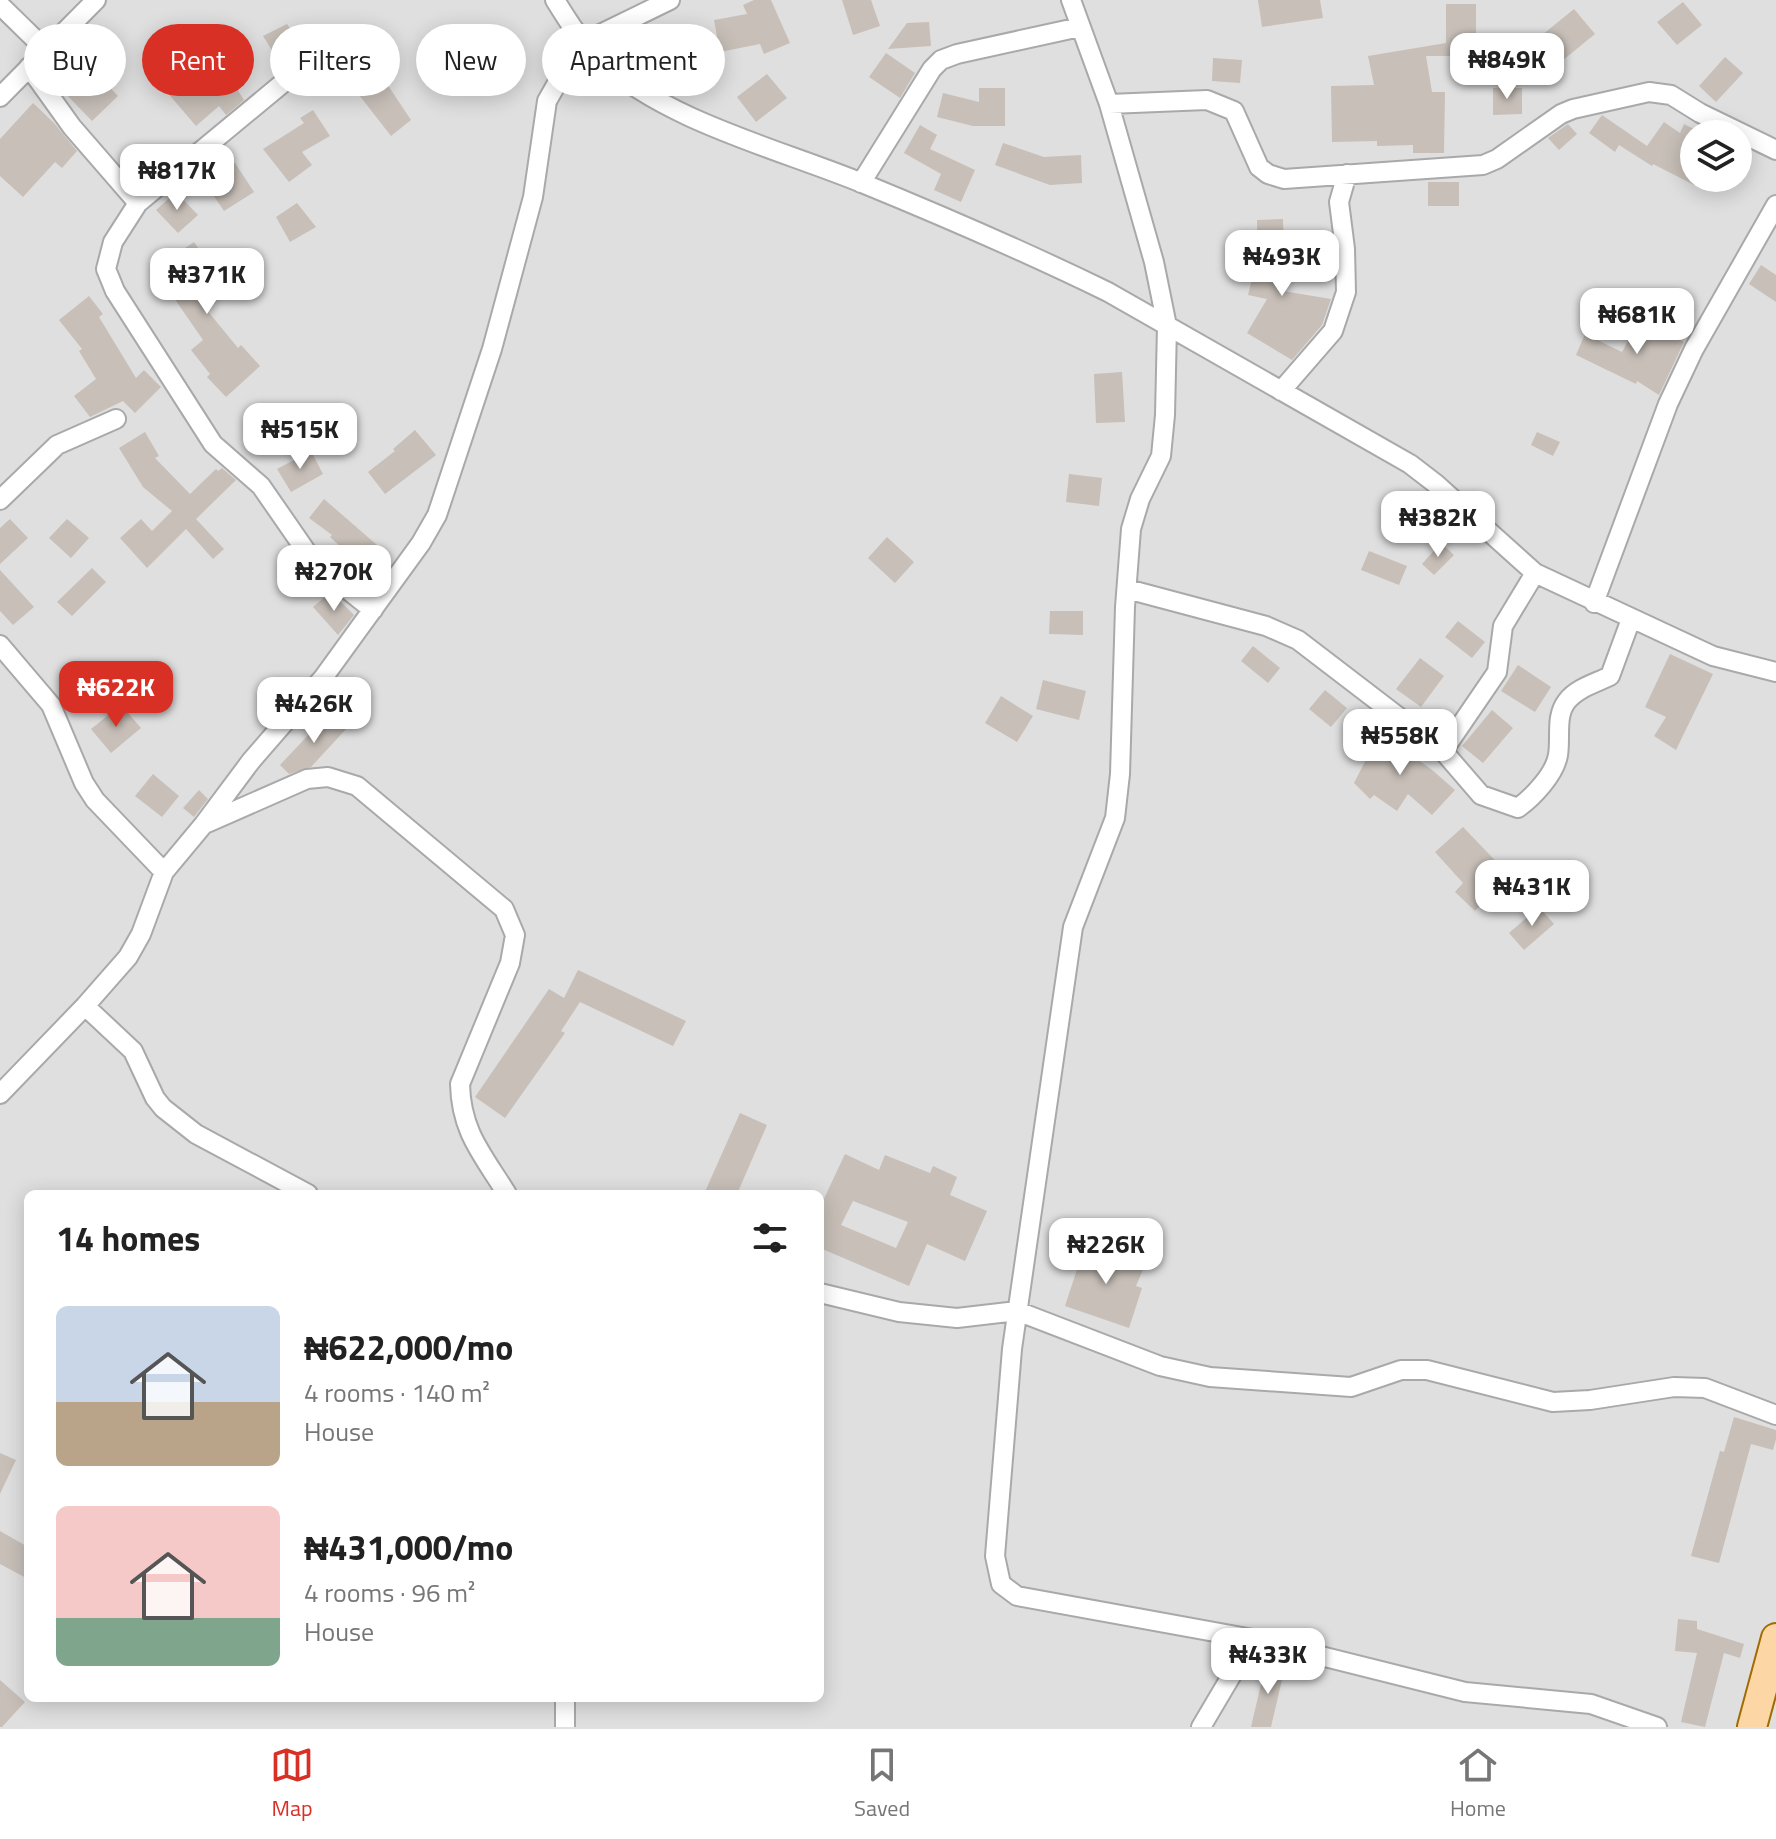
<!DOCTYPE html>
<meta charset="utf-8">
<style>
:root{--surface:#fff;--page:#f2f2f2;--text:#222;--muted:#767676;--line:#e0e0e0;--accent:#d93025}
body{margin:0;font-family:"Titillium Web",sans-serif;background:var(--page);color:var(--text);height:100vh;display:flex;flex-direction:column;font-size:30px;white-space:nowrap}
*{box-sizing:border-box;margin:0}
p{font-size:26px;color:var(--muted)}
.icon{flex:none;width:44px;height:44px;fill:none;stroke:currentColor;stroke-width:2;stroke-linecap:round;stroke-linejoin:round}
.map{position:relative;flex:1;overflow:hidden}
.sheet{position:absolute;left:24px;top:1190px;width:800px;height:512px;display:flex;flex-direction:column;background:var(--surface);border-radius:12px;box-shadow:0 4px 20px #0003}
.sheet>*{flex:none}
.hud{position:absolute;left:24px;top:24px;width:800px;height:72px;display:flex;gap:16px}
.controls{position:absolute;left:1680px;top:120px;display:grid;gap:16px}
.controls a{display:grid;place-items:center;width:72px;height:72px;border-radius:50%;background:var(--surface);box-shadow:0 4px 20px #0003;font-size:40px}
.price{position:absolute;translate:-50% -68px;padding:0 18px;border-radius:16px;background:#fff;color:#222;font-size:26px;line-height:52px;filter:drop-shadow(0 2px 4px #0008)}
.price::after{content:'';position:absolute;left:50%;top:48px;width:24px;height:18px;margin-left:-12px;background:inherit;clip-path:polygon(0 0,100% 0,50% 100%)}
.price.selected{background:var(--accent);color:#fff}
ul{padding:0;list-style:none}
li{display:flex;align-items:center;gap:24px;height:200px;padding:0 32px}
li span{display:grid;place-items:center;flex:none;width:224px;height:160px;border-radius:12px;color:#555}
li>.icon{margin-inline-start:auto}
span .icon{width:96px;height:96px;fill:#fffc;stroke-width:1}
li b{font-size:34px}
h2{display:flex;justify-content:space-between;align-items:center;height:96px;padding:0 32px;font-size:34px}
.chip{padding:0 28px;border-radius:36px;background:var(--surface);box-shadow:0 4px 20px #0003;font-size:28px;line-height:72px}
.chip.selected{background:var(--accent);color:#fff}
.tabs{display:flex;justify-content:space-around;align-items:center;height:112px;border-top:2px solid var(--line);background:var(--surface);font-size:22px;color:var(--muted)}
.tabs a{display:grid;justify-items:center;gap:4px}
.tabs .selected{color:var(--accent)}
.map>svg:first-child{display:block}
</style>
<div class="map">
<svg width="1776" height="1727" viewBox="0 0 1776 1727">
<rect width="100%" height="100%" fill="#f2efe9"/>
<path fill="#e0dfdf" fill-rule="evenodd" d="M 0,0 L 1776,0 L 1776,1727 L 0,1727 ZM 1694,134 L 1738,134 L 1738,178 L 1694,178 ZM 28,1194 L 820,1194 L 820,1698 L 28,1698 Z"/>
<path fill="#c7bfb8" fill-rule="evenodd" d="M 754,0 L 771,0 L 790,43 L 764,54 L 760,44 L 720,52 L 714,20 L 747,14 L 743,5 Z
M 842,0 L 871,0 L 880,26 L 853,35 Z
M 1258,0 L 1320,0 L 1323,18 L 1262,27 Z
M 1683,2 L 1702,25 L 1677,45 L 1657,22 Z
M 1446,4 L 1476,4 L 1476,56 L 1426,56 L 1432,92 L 1445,92 L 1444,153 L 1413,153 L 1413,145 L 1377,146 L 1377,141 L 1332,142 L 1331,86 L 1374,85 L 1368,56 L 1446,43 Z
M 1574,9 L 1595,34 L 1557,65 L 1536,40 Z
M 929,22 L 931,46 L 888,49 L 907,23 Z
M 287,24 L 305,52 L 291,66 L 283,68 L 263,36 Z
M 707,46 L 719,73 L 679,92 L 666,65 Z
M 211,49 L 244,100 L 226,115 L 219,106 L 196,126 L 160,84 L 181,66 Z
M 886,53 L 915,73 L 900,98 L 869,77 Z
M 1725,57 L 1743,73 L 1716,102 L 1699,86 Z
M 1213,58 L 1242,60 L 1240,83 L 1212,81 Z
M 88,65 L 118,96 L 92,121 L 62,90 Z
M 375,66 L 411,120 L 391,136 L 349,82 Z
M 767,74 L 787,98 L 756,122 L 737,97 Z
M 979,88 L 1005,88 L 1005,126 L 973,126 L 937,117 L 943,93 L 979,102 Z
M 1493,88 L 1522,88 L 1522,114 L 1493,115 Z
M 33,103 L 54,123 L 77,151 L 62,168 L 55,162 L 23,197 L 0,176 L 0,139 Z
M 313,110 L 330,136 L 302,152 L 312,165 L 289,182 L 263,149 L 304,123 L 300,118 Z
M 1602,115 L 1647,146 L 1664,122 L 1680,133 L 1684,124 L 1694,129 L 1694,185 L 1653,164 L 1652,166 L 1619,145 L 1615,152 L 1589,133 Z
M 1568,124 L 1577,134 L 1559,150 L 1548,138 Z
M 920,125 L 937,135 L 930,149 L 975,170 L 961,202 L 934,190 L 941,174 L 904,153 Z
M 1003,143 L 1044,157 L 1081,155 L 1082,183 L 1050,185 L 995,165 Z
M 235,163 L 254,192 L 224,211 L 205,183 Z
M 1428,182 L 1459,182 L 1459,206 L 1428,206 Z
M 176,192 L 198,215 L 178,233 L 156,210 Z
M 297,203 L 316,227 L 290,242 L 276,217 Z
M 1283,219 L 1284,258 L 1277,290 L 1331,299 L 1322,325 L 1292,360 L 1247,333 L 1267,299 L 1248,295 L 1254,270 L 1258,270 L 1257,220 Z
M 194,242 L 217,275 L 234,265 L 243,276 L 214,299 L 216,302 L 206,309 L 238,348 L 241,345 L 260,366 L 226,397 L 207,377 L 210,374 L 191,350 L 203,340 L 154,269 Z
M 1761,265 L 1776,275 L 1776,302 L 1749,284 Z
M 89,296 L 103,314 L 99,317 L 136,378 L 144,370 L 161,387 L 135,413 L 123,401 L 90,417 L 74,396 L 96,379 L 79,351 L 82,349 L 59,320 Z
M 1641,317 L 1684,342 L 1659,395 L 1637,381 L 1636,384 L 1576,355 L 1585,334 L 1622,352 Z
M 1122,372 L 1125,422 L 1096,423 L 1094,374 Z
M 415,430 L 436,455 L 385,494 L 368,472 L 395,451 L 393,449 Z
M 145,432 L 159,456 L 155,458 L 190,494 L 216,469 L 218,471 L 222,468 L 236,480 L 196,519 L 224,549 L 213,559 L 186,529 L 147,568 L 120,538 L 141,519 L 152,531 L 172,511 L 143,487 L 119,448 Z
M 1537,432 L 1560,442 L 1553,456 L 1531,445 Z
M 311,451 L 323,474 L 291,492 L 277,469 Z
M 1069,474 L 1102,478 L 1099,506 L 1066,502 Z
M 324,499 L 377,545 L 359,564 L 330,537 L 332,535 L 309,518 Z
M 10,519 L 28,538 L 0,564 L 0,528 Z
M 67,519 L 89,538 L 71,558 L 49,538 Z
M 887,537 L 914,562 L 895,583 L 868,558 Z
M 1441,543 L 1454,555 L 1434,575 L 1422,564 Z
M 1369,551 L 1407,566 L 1399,585 L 1361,570 Z
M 92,568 L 106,582 L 72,616 L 57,602 Z
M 0,570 L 34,607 L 13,625 L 0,611 Z
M 331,592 L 354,615 L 338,635 L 313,607 Z
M 1050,611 L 1083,611 L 1083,635 L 1049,634 Z
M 1458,621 L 1485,642 L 1472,658 L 1445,637 Z
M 1253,646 L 1280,668 L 1268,683 L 1241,661 Z
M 1670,654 L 1713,674 L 1676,750 L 1654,736 L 1666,717 L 1645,707 Z
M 1420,658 L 1444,676 L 1421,707 L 1396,689 Z
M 1518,665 L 1551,687 L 1535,712 L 1501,691 Z
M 1043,680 L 1086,691 L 1079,720 L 1036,709 Z
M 1325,690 L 1347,708 L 1331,727 L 1309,709 Z
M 1001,696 L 1033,716 L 1017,742 L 985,723 Z
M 121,705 L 141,728 L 111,753 L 91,729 Z
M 1492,710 L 1513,728 L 1483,763 L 1462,746 Z
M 330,712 L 347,728 L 311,767 L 289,774 L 280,765 Z
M 1381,730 L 1404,742 L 1401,748 L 1431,769 L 1455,790 L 1432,815 L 1408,794 L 1397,811 L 1374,795 L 1370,799 L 1354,783 Z
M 153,774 L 179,796 L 162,817 L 135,796 Z
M 199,790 L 208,799 L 194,817 L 183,808 Z
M 1463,827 L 1510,876 L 1475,911 L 1455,892 L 1463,883 L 1435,852 Z
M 1539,907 L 1554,924 L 1524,950 L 1509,933 Z
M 578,970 L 686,1021 L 673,1046 L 580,1002 L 561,1031 L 565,1033 L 505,1118 L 475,1097 L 549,989 L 564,998 Z
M 740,1113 L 767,1125 L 737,1194 L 704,1194 Z
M 845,1154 L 879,1170 L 885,1155 L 930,1173 L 933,1166 L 957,1177 L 950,1195 L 987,1211 L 965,1261 L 927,1244 L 909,1286 L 820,1248 L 820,1207 ZM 853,1201 L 908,1222 L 896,1248 L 841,1225 Z
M 1086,1242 L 1145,1265 L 1136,1286 L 1142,1288 L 1129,1328 L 1065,1306 Z
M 1734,1417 L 1776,1430 L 1776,1439 L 1773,1450 L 1751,1444 L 1719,1563 L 1691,1556 L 1720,1451 L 1724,1452 Z
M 0,1453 L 16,1460 L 0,1494 Z
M 0,1531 L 28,1547 L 28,1579 L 0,1564 Z
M 1678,1619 L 1697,1621 L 1697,1629 L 1744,1644 L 1740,1658 L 1724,1653 L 1705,1727 L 1681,1722 L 1697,1653 L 1675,1651 Z
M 1266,1663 L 1285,1667 L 1271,1727 L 1251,1727 Z
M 0,1680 L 25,1702 L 2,1727 L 0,1727 Z"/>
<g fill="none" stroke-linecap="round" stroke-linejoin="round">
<defs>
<path id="minor" d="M 555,0 C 568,21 581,42 599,59 C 665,121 779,149 862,183 C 945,217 1028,253 1108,292 L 1410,464 L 1436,484 L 1535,573 L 1713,656 L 1776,672
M 1071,0 L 1109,104 L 1154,262 L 1167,326 L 1165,415 L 1161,456 L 1140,499 L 1131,529 L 1125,607 L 1120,774 L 1115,818 L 1073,927 L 1012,1349 L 995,1556 L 1001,1584 L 1017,1596 L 1253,1639 L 1465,1692 L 1591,1704 L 1657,1727
M 0,5 L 46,50
M 584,42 L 670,0
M 29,67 L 72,127 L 138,203
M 289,78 L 138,203 L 113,242 L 106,269 L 115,291 L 213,444 L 261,486 L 315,564 L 373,610
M 0,97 L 96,0
M 1109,104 L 1207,100 L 1234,111 L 1259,167 L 1268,174 L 1284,179 L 1483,165 L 1497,159 L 1561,114 L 1573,109 L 1649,92 L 1671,95 L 1700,113 L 1776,150
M 861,183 L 932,69 L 941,60 L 957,54 L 1080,27
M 1281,391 L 1333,331 L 1346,292 L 1345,249 L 1339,202 L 1347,174
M 0,500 L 57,445 L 116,419
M 1127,589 L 1266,626 L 1298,640 L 1443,751 L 1481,795 L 1518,808 C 1533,797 1555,774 1558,755 C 1561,737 1555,716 1567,701 C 1577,688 1596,683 1610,676 L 1631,619
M 1594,603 L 1668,404 L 1694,349 L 1776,205
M 0,645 L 51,705 L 84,783 L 95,800 L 164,872
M 1443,751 L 1497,672 L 1503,626 L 1535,573
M 207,823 L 307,779 L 328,777 L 357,786 L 504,909 L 515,935 L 510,963 L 460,1084 C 461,1132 483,1155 507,1194
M 85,1006 L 133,1051 L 155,1098 L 163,1108 L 196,1134 L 308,1194
M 0,1094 L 85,1006 L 128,957 L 141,934 L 164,872 L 204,824 L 251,761 L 323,678 L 421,543 L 437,515 L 492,349 L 533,197 L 547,101 L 568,64 L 573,29
M 820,1293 L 899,1312 L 957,1318 L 1017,1311 L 1160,1366 L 1210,1377 L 1351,1387 L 1401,1370 L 1427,1370 L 1553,1402 L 1590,1400 L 1674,1387 L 1705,1388 L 1776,1415
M 565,1727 L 565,1698
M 1201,1727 L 1253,1639"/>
<path id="primary" d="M 1752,1727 L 1776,1638"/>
</defs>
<use href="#minor" stroke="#a9a9a9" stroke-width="22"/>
<use href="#primary" stroke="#a06b00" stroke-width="32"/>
<use href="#minor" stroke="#fff" stroke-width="18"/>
<use href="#primary" stroke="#fcd6a4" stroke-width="28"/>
</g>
</svg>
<div class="controls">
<a><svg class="icon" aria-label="layers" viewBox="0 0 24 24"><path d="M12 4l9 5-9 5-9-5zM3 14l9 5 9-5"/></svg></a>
</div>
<b class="price" style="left:1507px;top:101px">₦849K</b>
<b class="price" style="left:177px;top:212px">₦817K</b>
<b class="price" style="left:1282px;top:298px">₦493K</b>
<b class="price" style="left:207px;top:316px">₦371K</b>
<b class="price" style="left:1637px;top:356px">₦681K</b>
<b class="price" style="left:300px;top:471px">₦515K</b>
<b class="price" style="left:1438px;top:559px">₦382K</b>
<b class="price" style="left:334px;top:613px">₦270K</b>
<b class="price selected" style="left:116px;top:729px">₦622K</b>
<b class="price" style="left:314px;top:745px">₦426K</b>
<b class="price" style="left:1400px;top:777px">₦558K</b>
<b class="price" style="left:1532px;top:928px">₦431K</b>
<b class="price" style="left:1106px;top:1286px">₦226K</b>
<b class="price" style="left:1268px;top:1696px">₦433K</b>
<div class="hud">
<a class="chip">Buy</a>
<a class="chip selected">Rent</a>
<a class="chip">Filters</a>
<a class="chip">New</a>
<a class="chip">Apartment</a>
</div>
<section class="sheet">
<h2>14 homes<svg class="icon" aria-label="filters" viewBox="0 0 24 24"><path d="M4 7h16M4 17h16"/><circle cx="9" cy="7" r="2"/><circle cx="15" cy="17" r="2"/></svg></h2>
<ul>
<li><span style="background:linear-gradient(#c9d6e8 60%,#b9a48a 0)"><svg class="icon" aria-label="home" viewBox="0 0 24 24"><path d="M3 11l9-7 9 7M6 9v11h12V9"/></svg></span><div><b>₦622,000/mo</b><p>4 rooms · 140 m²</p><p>House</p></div></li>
<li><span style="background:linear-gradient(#f6c9c9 70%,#7fa58c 0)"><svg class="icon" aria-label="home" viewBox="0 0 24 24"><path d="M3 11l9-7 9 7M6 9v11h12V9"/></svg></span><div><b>₦431,000/mo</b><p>4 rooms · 96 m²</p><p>House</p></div></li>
</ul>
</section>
</div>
<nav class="tabs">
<a class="selected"><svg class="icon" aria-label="map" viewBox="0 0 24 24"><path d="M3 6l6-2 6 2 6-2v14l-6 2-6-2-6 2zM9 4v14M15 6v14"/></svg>Map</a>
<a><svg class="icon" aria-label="saved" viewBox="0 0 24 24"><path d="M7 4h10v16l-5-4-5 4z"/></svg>Saved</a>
<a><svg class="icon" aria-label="home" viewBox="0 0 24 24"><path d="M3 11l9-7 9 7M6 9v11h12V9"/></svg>Home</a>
</nav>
